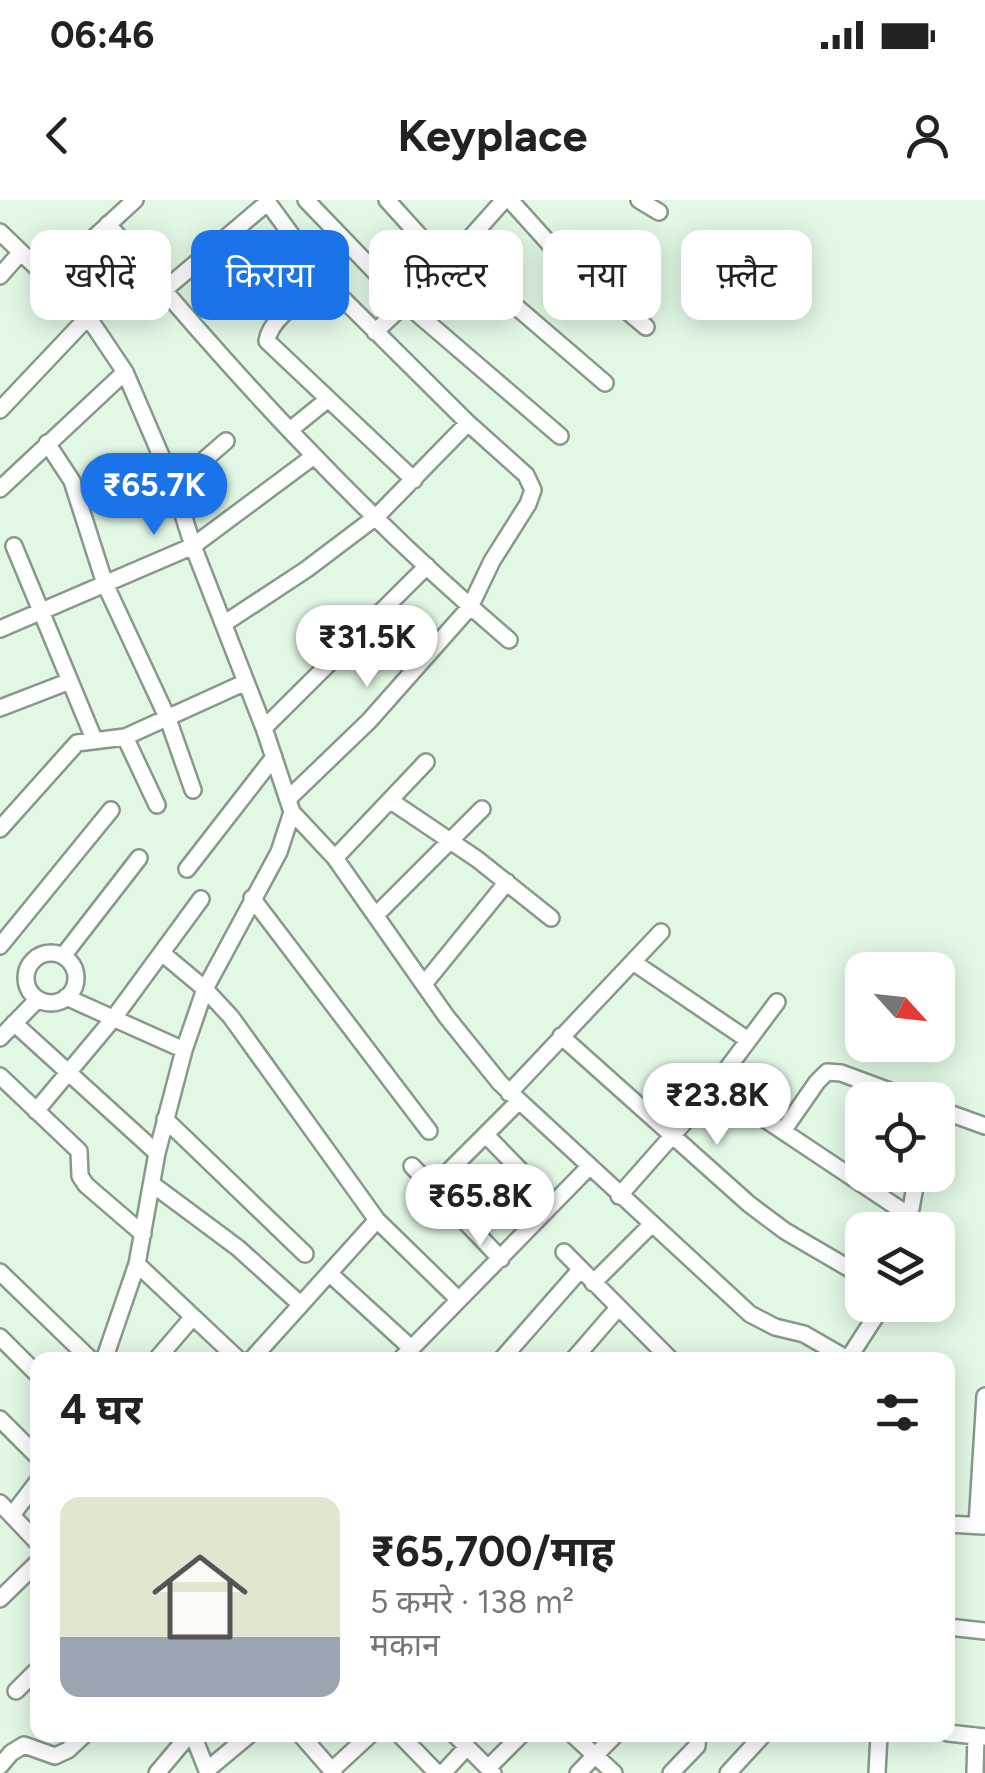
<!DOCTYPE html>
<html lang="hi">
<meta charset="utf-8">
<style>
:root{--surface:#fff;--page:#f2f2f2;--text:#222;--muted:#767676;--line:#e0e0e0;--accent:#1a73e8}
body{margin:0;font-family:Figtree,"Noto Sans Devanagari",sans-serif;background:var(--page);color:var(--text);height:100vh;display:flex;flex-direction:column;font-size:38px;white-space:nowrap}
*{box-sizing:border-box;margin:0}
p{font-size:32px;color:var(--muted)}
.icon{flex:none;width:55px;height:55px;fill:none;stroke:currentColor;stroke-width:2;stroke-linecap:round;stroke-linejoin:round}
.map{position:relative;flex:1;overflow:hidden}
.sheet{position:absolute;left:30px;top:1152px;width:925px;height:390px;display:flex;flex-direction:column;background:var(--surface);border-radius:20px;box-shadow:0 5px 25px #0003}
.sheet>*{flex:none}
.banner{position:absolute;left:30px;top:30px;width:925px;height:90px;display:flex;gap:20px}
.needle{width:65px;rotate:117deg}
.tools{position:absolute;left:845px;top:752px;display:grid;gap:20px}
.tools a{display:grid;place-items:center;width:110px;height:110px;border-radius:20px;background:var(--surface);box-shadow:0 5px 25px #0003;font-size:50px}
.price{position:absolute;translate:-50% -85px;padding:0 22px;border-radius:35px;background:#fff;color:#222;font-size:32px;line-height:65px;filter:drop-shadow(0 2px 5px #0008)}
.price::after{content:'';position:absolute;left:50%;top:60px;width:30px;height:22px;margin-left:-15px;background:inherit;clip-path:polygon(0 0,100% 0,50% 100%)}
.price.active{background:var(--accent);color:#fff}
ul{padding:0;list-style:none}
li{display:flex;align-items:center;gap:30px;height:250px;padding:0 30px}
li+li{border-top:2px solid var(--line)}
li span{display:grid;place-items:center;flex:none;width:280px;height:200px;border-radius:20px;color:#555}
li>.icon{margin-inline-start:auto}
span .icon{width:120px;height:120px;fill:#fffc;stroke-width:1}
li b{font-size:42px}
h2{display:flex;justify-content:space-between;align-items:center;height:120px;padding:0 30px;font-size:42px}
.chip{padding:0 35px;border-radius:20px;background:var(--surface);box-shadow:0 5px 25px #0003;font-size:35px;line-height:90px}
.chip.active{background:var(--accent);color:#fff}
.status{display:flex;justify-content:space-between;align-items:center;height:70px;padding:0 50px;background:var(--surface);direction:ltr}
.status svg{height:28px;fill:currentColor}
header{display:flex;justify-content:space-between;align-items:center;height:130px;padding:0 30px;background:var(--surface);font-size:45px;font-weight:700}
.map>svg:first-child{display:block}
</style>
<div class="status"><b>06:46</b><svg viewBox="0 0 49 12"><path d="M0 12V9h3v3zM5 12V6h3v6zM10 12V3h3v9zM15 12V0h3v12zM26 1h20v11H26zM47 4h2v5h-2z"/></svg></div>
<header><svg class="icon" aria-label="back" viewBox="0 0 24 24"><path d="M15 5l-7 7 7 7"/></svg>Keyplace<svg class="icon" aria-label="person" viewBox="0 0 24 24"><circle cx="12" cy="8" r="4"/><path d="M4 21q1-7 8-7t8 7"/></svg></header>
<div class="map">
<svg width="985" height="1573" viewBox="0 0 985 1573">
<rect width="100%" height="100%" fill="#e2f8e5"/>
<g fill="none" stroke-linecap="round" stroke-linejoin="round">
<defs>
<path id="minor" d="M 266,0 L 325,81 L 468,223 L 526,275 L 533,290 L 528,304 L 492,361 L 470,407 L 369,521 L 289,598
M 306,0 L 405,103 L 560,236
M 387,0 L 446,65
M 510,0 L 555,50 L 646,127
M 639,0 L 659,12
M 108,24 C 231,172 362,315 509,440
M 0,32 L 88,117 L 125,172 L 174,286 L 193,346 L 264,528 L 292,612 L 279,652 L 205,789 L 184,850 L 157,953 L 137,1064 L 104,1160
M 455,54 L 605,183
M 0,76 L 21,52
M 50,78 L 135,0
M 325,81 C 307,96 270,117 267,141 L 414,280
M 163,91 L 268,2
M 375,132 L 446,65 L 504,0
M 0,210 L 88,117
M 290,230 L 327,200
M 47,243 L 72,281 L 105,384 L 168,519 L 193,590
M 174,286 L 226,241
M 0,289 L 125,172
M 14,346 L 94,539
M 225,423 L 307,369 L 377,316 L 468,223
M 0,429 L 193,346 L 314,256
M 0,508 L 70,481
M 264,528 L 427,366
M 125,537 L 157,605
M 391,601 L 477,659 L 551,718
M 292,612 L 335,658 L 446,816 L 500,883 L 750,1114 L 775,1127 L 804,1134 L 849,1160
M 0,629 L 77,543 L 125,537 L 246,482
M 335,658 L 426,562
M 187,669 L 274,557
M 252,698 L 429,931
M 376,715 L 482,609
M 0,746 L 111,610
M 162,753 L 205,789 L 231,817 L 377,1020 L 459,1100
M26 778a25 25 0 1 1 50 0a25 25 0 1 1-50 0Z
M 63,756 L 139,658
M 633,762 L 748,840
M 424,784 L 507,682
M 66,797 L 184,850
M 14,823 L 157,953
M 561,836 L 749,1004 L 785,1031 L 862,1076
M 0,838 L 38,799
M 0,876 L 79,951 L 80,976 L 86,985 L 143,1034
M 509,893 L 661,732
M 938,909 L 985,926
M 36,911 L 113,819 L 201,699
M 754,912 L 904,1012 L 911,1009 L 917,975
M 165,919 L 305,1054
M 783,931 L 817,882 L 827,872 L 841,873 L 914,900
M 486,935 L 553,1004
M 412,966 L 501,1059
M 152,984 L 238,1048 L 300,1104
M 432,988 L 518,902
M 619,996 L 703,901 L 777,802
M 564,1052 L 671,1160
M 137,1064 L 239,1160
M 0,1072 L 91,1160
M 329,1073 L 411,1148
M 593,1083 L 651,1025
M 0,1137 L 38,1175
M 402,1158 L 588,968
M 848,1159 L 883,1105
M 156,1160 L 192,1118
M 251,1160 L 377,1020
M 501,1160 L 580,1070
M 573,1160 L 618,1108
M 0,1219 L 38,1257
M 0,1303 L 38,1343
M 12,1315 L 38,1281
M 948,1324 L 983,1326
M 977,1325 L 985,1196
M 0,1399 L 38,1362
M 948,1427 L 985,1431
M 16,1491 L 38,1469
M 948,1533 L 985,1537
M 193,1535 L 208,1573
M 301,1535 L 334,1573
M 400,1535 L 437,1573
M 455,1535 L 493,1573
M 573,1535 L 614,1573
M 0,1566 L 11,1553 L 24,1545 L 55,1556 L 68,1550 L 84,1535
M 488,1568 L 521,1535
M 207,1570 L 249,1535
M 332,1570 L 370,1535
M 157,1573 L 189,1535
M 443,1573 L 467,1547
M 578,1573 L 615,1535
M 671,1573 L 697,1546 L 698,1535
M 728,1573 L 763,1535
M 877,1573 L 879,1535
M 975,1573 L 976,1536"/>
</defs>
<use href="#minor" stroke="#869a89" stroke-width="20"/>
<use href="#minor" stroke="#fff" stroke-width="15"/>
</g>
</svg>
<div class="tools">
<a><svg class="needle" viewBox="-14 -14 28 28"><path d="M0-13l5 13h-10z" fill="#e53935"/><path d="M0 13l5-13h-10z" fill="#767676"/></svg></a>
<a><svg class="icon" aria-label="locate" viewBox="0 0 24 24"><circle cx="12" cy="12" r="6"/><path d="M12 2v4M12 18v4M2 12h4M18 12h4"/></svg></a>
<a><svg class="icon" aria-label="layers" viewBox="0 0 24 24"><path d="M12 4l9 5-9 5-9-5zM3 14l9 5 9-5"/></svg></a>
</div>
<b class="price active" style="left:154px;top:338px">₹65.7K</b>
<b class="price" style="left:367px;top:490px">₹31.5K</b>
<b class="price" style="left:717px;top:948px">₹23.8K</b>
<b class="price" style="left:480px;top:1049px">₹65.8K</b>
<div class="banner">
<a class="chip">खरीदें</a>
<a class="chip active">किराया</a>
<a class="chip">फ़िल्टर</a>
<a class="chip">नया</a>
<a class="chip">फ़्लैट</a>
</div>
<section class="sheet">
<h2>4 घर<svg class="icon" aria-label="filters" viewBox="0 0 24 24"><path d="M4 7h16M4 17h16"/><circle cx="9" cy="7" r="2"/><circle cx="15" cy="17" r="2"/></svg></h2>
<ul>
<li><span style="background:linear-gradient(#dfe7d0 70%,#9aa5b1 0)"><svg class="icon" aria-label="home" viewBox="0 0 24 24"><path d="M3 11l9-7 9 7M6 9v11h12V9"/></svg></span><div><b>₹65,700/माह</b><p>5 कमरे · 138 m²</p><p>मकान</p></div></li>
</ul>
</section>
</div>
